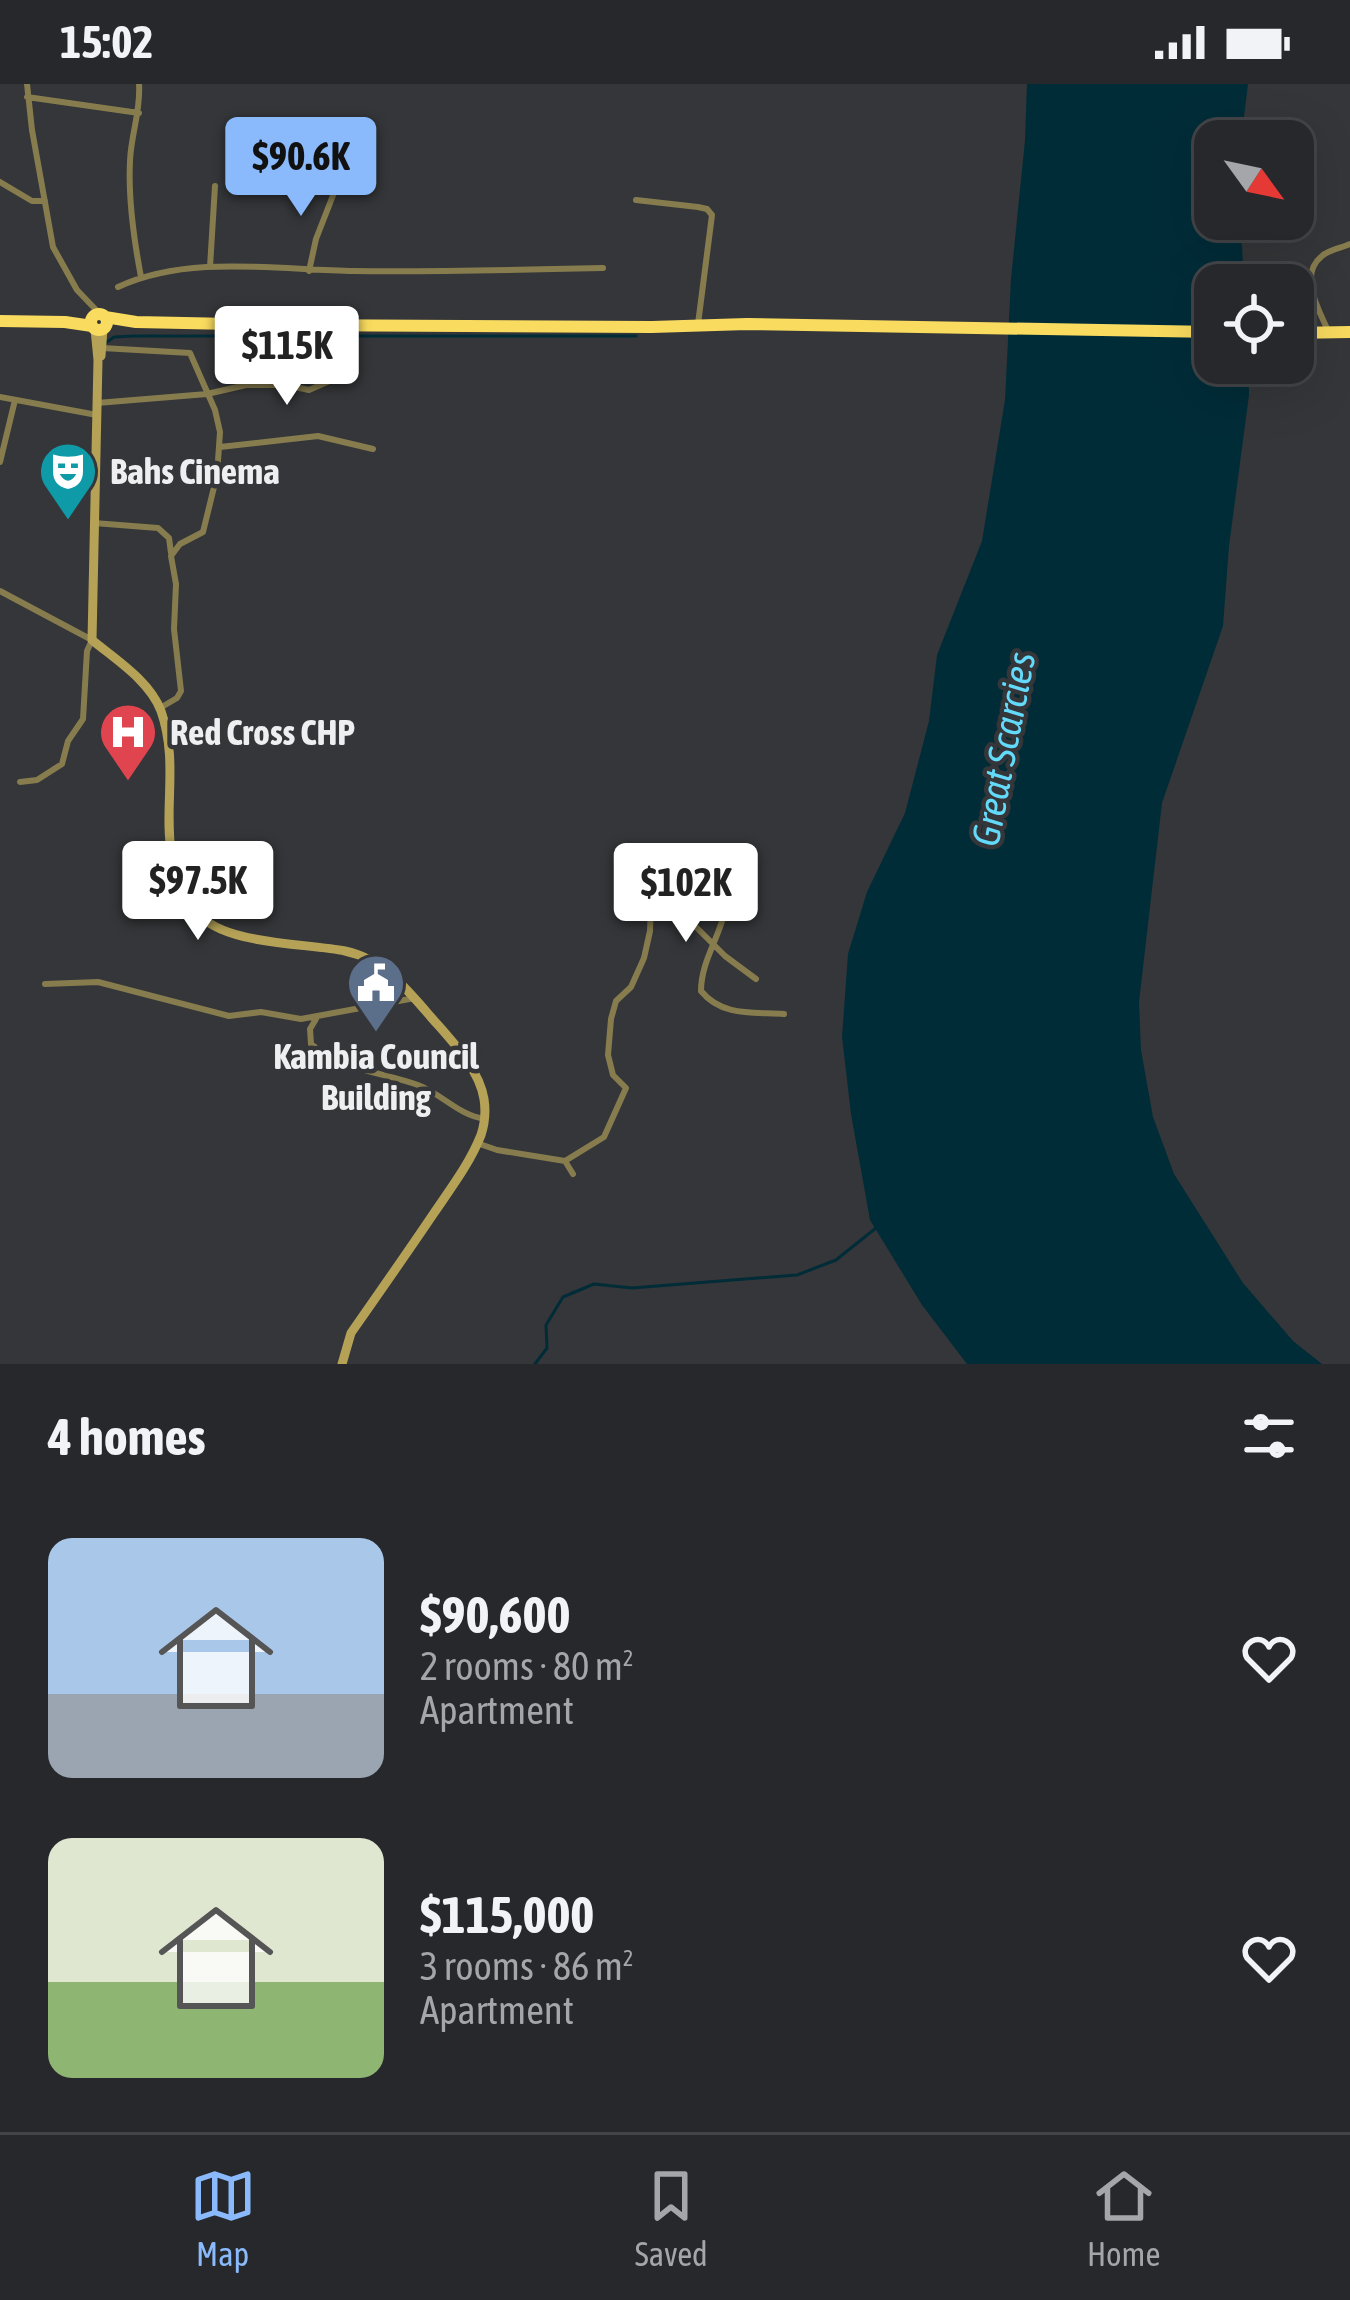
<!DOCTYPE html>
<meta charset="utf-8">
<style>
:root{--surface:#27282b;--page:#2f3033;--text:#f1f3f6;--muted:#a4a6a9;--line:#434447;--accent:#8abafc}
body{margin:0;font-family:"Asap Condensed",sans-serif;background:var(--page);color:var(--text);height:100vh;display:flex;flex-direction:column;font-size:45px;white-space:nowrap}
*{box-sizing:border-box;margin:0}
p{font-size:39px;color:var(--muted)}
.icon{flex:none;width:66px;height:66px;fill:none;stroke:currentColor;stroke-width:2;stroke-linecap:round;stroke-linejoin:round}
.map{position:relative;height:1280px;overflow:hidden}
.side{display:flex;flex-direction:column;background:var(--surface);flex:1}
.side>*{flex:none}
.needle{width:78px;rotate:123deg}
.buttons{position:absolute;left:1194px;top:36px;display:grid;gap:24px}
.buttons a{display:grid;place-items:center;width:120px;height:120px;border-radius:24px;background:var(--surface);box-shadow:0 12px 48px #0002,0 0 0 3px var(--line);font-size:60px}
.price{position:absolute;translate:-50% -102px;padding:0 27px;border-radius:12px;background:#fff;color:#222;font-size:39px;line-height:78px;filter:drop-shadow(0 3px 6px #0008)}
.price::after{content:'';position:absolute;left:50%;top:72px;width:36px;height:27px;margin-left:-18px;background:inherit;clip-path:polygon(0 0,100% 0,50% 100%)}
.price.current{background:var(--accent);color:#111}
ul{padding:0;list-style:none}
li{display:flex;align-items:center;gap:36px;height:300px;padding:0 48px}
li span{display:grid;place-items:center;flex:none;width:336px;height:240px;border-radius:24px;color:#555}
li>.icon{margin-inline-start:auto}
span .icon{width:144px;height:144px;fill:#fffc;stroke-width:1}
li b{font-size:51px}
h2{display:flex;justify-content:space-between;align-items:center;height:144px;padding:0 48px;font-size:51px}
.status{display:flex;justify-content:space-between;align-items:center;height:84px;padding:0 60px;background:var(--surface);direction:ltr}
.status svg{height:33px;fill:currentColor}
.menu{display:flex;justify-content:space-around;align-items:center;height:168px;border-top:3px solid var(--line);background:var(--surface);font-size:33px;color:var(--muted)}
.menu a{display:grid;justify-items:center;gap:6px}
.menu .current{color:var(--accent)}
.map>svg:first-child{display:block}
</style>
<div class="status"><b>15:02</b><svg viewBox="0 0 49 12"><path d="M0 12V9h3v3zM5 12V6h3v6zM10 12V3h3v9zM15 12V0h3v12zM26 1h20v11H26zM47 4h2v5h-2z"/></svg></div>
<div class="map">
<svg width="1350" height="1280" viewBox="0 0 1350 1280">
<rect width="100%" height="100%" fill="#343639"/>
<path fill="#002c38" d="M 1027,0 L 1248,0 L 1241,57 L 1215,57 L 1215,135 L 1236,135 L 1242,162 L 1244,201 L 1215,201 L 1215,279 L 1248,279 L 1249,311 L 1229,462 L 1223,542 L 1162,719 L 1139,918 L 1141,966 L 1153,1033 L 1174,1090 L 1243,1199 L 1293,1257 L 1322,1280 L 967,1280 L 922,1221 L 870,1136 L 851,1030 L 842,953 L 848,870 L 867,808 L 905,729 L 929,637 L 937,571 L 982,457 L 1005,316 L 1011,195 L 1025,56 Z"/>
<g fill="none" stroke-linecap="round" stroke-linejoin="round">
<path stroke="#002c38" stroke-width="3" d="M 107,258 L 114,253 L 134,252 L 636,252
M 535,1280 L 547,1264 L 546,1241 L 563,1213 L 594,1200 L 632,1204 L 797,1191 L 836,1176 L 876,1144"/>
<path stroke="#877c4e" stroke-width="6" d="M 27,0 L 32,46 L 53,163 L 77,206 L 100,230
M 139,0 C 141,27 131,50 130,77 C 128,114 134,156 141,193
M 27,13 L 139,29
M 0,98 L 32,117 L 45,117
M 636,116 L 698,123 L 707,125 L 712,131 L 698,240
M 210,183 L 215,102
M 309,187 L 316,155 L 339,96
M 118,203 C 189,170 278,186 354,187 C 437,188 520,186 603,184
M 1329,249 C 1320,227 1297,192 1322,172 C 1328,166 1342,164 1350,160
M 102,264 L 190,269 L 215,326 L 220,348 L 217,391 L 203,448 L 180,460 L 171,472 L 176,500 L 174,545 L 181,607 L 177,614 L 160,624
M 0,313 L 97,331
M 97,319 L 207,310 L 246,301 L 286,301 L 309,306 L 350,288
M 220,363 L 318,352 L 373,365
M 0,378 L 15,316
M 94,439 L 158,444 L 169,454 L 171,469
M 0,507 L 92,556 L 87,567 L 83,635 L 68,657 L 62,680 L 37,696 L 20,698
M 645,810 L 651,820 L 683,830 L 725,872 L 756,895
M 726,822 C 721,852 701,876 701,907 C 722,933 754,928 784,930
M 45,900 L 98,898 L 229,932 L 261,928 L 301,935 L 415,914
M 316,935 L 310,945 L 311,960 C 342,986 381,988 418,1001 C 442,1010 458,1031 485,1035
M 477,1059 L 497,1066 L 565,1077 L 604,1053 L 626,1004 L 613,991 L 608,971 L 611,935 L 616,917 L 631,903 L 644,874 L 650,847 L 651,820
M 565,1077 L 573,1090"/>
<path stroke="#b5a257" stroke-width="9" d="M 95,245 L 98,276 L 92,556 C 115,575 150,597 161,627 C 186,698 145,763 198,829 C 223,861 306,859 345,867 C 381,874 407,905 430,932 C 450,955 479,984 484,1015 C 486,1028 485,1039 481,1051 C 470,1079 451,1104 434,1129 C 407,1169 379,1209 351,1249 L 342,1280
M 101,272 L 103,245"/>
<path stroke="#f9db5f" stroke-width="12" d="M91 238a8 8 0 1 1 16 0a8 8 0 1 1-16 0Z
M 105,233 L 136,238 L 281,241 L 652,243 L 747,240 L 1215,248
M 0,237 L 65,238 L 92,242
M 1293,249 L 1350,248"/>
</g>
<defs>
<symbol id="theatre-pin" viewBox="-11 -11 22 30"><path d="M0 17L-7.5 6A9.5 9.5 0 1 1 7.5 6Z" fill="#0f9aa8" stroke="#343639"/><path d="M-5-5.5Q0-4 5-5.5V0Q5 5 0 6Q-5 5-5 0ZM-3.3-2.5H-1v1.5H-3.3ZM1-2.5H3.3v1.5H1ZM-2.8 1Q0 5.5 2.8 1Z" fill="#fff"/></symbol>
<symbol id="hospital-pin" viewBox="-11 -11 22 30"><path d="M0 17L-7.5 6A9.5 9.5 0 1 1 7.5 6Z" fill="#e0444e" stroke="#343639"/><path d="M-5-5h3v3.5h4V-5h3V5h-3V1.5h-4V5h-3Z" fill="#fff"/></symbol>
<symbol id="civic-pin" viewBox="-11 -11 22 30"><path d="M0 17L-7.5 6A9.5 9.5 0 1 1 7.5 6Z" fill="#5c6f8a" stroke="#343639"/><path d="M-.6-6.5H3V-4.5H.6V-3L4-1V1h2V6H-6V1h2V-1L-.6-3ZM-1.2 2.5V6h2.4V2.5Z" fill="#fff"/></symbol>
</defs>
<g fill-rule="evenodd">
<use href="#theatre-pin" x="35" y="354" width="66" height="90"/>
<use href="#hospital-pin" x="95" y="615" width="66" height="90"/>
<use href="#civic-pin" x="343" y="866" width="66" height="90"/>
</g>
<g text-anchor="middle" stroke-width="9" stroke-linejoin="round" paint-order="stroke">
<g font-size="36" font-weight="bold" fill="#eeeff1" stroke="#343639" text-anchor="start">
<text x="110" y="400">Bahs Cinema</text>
<text x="170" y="661">Red Cross CHP</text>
<text x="376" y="985" text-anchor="middle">Kambia Council<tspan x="376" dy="41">Building</tspan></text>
</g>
<g font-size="39" font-style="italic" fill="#64dafa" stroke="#343639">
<text transform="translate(1003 665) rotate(-79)" y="14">Great Scarcies</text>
</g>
</g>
</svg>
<div class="buttons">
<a><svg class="needle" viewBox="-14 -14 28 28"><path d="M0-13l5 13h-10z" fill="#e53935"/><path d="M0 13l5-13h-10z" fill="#a4a6a9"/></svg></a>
<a><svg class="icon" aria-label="locate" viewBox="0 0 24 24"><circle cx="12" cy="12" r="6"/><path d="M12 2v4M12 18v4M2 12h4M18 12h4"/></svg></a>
</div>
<b class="price current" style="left:301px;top:135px">$90.6K</b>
<b class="price" style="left:287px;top:324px">$115K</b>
<b class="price" style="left:198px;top:859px">$97.5K</b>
<b class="price" style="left:686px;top:861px">$102K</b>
</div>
<section class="side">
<h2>4 homes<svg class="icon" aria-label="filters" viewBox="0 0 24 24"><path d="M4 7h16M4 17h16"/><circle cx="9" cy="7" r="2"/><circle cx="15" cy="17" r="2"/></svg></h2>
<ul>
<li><span style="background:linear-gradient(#a9c7e8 65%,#9aa5b1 0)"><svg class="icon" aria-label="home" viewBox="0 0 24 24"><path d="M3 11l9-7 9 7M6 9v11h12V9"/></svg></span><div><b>$90,600</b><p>2 rooms · 80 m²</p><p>Apartment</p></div><svg class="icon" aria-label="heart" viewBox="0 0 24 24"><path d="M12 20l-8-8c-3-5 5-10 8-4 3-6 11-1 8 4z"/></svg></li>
<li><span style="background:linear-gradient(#dfe7d0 60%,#8fb573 0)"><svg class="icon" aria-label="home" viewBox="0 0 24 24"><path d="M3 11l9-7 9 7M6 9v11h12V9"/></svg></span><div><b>$115,000</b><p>3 rooms · 86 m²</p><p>Apartment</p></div><svg class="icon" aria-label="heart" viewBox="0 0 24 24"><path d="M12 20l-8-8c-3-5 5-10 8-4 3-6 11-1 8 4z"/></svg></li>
</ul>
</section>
<nav class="menu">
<a class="current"><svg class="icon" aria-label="map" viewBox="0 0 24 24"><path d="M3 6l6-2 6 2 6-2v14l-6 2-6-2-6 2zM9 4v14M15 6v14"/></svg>Map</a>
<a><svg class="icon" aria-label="saved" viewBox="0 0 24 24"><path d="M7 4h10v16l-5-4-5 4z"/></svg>Saved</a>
<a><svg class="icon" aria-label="home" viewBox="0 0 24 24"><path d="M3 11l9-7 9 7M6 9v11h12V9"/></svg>Home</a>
</nav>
